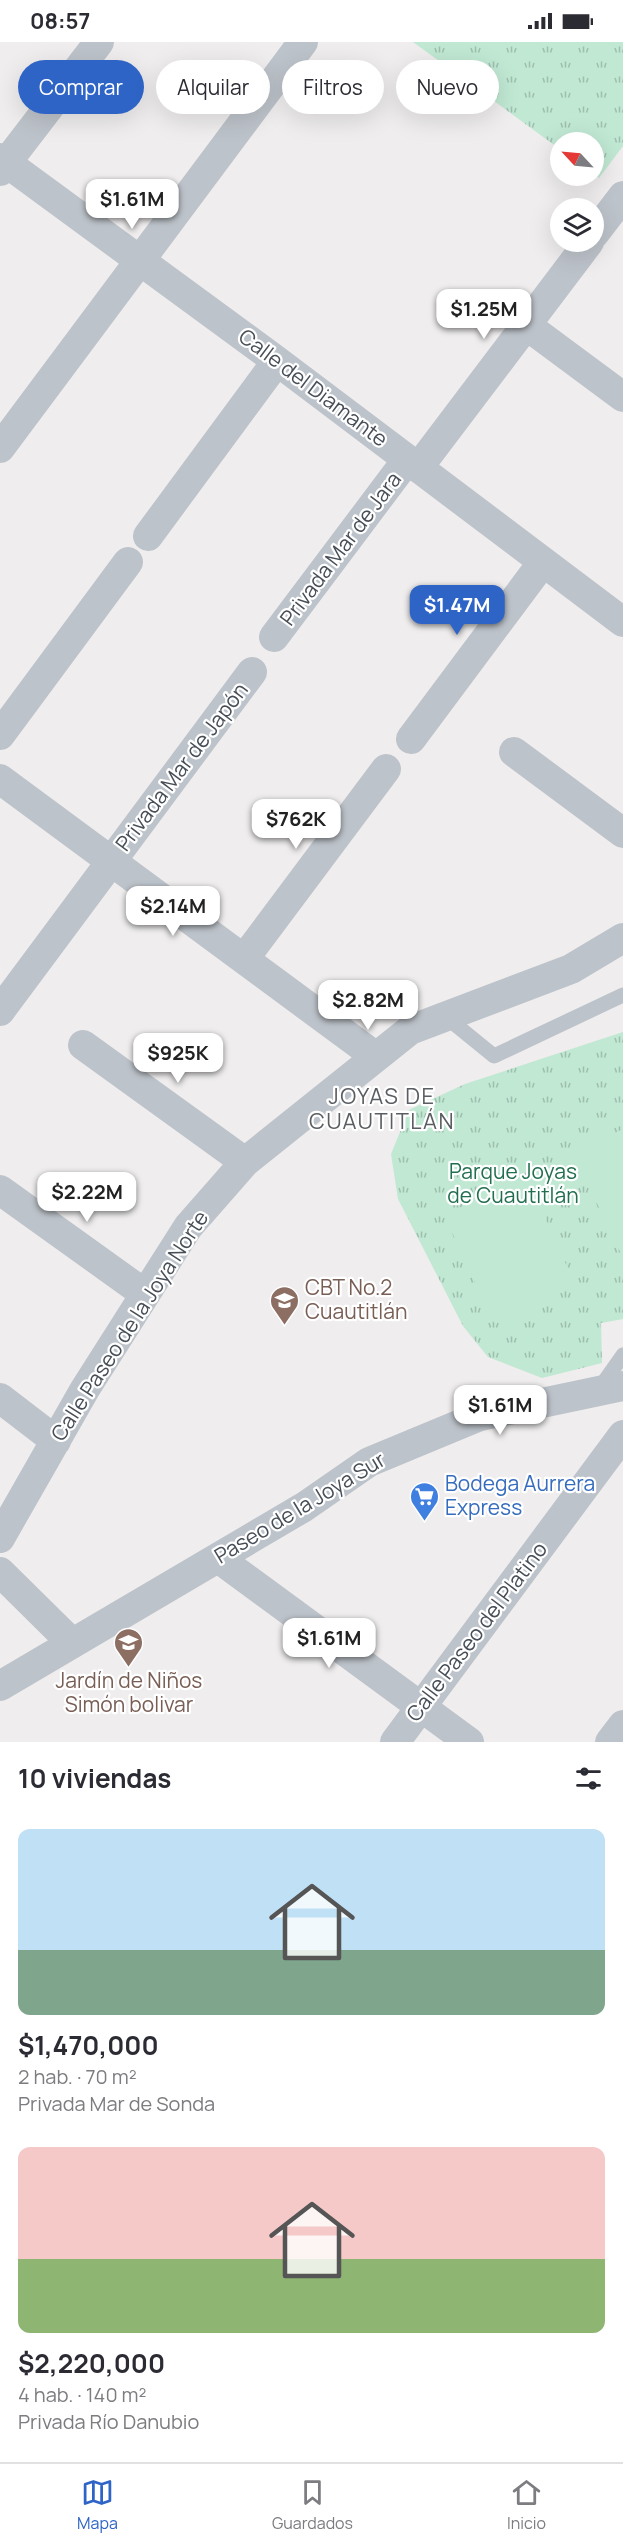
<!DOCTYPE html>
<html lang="es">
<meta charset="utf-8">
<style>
:root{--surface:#fff;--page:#f2f2f3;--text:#2b2b33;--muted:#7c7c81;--line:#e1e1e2;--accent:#2f64c7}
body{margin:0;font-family:Manrope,sans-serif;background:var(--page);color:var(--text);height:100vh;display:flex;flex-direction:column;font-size:22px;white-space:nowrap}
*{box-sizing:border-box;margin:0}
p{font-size:20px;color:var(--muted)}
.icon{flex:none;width:33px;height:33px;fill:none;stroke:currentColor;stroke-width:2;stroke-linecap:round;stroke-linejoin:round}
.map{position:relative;height:1700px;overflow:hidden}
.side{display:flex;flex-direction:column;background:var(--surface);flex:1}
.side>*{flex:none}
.guide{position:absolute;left:18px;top:18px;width:588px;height:54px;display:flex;gap:12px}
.needle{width:39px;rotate:296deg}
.buttons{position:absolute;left:550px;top:90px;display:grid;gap:12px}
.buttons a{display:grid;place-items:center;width:54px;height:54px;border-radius:50%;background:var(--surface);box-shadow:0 6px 24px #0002;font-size:30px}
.price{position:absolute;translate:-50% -51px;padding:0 14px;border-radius:12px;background:#fff;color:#222;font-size:20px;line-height:39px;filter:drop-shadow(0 2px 3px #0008)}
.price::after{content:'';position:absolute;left:50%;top:36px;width:18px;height:14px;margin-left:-9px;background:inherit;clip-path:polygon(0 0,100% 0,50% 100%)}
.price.selected{background:var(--accent);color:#fff}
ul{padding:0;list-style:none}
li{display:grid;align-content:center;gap:12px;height:318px;padding:0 18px}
li span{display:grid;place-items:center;height:186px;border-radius:12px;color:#555}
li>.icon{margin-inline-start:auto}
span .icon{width:108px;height:108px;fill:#fffc;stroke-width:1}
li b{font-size:26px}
h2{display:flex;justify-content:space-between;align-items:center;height:72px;padding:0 18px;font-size:26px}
.chip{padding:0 21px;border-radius:27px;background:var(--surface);box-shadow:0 6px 24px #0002;font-size:21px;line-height:54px}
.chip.selected{background:var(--accent);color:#fff}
.status{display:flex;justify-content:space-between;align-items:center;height:42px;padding:0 30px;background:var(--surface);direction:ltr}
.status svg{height:16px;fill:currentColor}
.tab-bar{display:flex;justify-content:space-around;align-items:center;height:84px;border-top:2px solid var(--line);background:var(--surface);font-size:16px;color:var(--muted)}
.tab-bar a{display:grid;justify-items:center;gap:3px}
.tab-bar .selected{color:var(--accent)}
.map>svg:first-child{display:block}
</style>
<div class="status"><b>08:57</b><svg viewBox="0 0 49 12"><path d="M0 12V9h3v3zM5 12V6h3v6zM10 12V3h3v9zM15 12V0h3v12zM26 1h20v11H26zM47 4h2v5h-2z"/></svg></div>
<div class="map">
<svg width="623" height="1700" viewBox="0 0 623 1700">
<defs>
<pattern id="grass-tufts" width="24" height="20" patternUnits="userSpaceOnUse" patternTransform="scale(1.5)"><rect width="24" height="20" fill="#c0e8d3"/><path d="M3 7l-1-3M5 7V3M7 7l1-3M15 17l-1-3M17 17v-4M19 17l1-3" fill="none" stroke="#9ebeae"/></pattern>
</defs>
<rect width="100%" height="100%" fill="#efeded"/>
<path fill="url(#grass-tufts)" d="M 413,0 L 623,0 L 623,104 L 599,136 L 594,132 L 594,100 L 561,100 L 561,108 Z
M 623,990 L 623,1277 L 601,1281 L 602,1321 L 542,1336 L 488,1315 L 463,1284 L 398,1157 L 391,1112 L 409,1068 L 465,1042 Z"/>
<path fill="#c0e8d3" d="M 623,1087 L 623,1216 L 573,1111 Z
M 526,1134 L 575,1242 L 494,1281 L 444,1173 Z"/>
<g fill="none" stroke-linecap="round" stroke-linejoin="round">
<path stroke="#bdc3ca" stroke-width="15" d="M 446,975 L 494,1014 L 623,953
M 599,1347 L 623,1313"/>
<path stroke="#bdc3ca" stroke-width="30" d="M 0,116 L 277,319 L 623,580
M 0,129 L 99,0
M 594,192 L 623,154
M 526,283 L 623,355
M 0,406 L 303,0
M 418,426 L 589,200
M 148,494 L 277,319
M 274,595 L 407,418
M 0,693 L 128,520
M 411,697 L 543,520
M 514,710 L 623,791
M 0,737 L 375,1014
M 244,917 L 386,727
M 0,969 L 252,630
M 83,1003 L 245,1120
M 0,1148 L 145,1252
M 0,1356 L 56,1399
M 0,1496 L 85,1347 L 188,1185 L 245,1120 L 410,988 L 571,927 L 623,896
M 218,1516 L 469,1700
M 0,1530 L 72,1601
M 0,1644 L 304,1465 L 369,1420 L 480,1374 L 623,1344
M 395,1700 L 623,1393
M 610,1700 L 623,1683"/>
</g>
<defs>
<symbol id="school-pin" viewBox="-11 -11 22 30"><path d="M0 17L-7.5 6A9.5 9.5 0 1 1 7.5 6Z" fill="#8d6e63" stroke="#fff"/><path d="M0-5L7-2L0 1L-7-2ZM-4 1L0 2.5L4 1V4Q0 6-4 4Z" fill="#fff"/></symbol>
<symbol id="supermarket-pin" viewBox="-11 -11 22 30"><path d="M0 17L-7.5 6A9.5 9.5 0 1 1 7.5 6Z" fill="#3f7fe0" stroke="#fff"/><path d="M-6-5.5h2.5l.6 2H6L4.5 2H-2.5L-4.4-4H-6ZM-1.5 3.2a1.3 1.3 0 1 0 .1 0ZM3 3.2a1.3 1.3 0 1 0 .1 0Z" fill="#fff"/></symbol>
</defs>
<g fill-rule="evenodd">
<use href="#school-pin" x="268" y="1242" width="33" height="45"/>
<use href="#supermarket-pin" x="408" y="1438" width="33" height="45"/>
<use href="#school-pin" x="112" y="1584" width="33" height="45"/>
</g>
<g text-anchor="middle" stroke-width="4.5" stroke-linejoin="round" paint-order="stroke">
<g font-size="21" fill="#474e57" stroke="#fff">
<text transform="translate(313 346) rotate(37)" y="7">Calle del Diamante</text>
<text transform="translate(341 507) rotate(-53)" y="7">Privada Mar de Jara</text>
<text transform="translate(182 725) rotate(-53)" y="7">Privada Mar de Japón</text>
<text transform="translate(130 1284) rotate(-57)" y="7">Calle Paseo de la Joya Norte</text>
<text transform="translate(300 1466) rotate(-31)" y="7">Paseo de la Joya Sur</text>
<text transform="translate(477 1590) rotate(-53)" y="7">Calle Paseo del Platino</text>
</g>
<g font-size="21" fill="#226f4f" stroke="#fff">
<text x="513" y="1137">Parque Joyas<tspan x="513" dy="24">de Cuautitlán</tspan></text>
</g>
<g font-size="21" fill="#785e54" stroke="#fff" text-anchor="start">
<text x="305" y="1253">CBT No.2<tspan x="305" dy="24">Cuautitlán</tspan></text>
<text x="129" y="1646" text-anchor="middle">Jardín de Niños<tspan x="129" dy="24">Simón bolivar</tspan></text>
</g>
<g font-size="21" fill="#366cbe" stroke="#fff" text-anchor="start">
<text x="445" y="1449">Bodega Aurrera<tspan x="445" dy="24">Express</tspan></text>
</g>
<g font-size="22" letter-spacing="1.5" fill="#5a5d61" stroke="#fff">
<text x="382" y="1062">JOYAS DE<tspan x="382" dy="25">CUAUTITLÁN</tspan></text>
</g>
</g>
</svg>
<div class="buttons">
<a><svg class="needle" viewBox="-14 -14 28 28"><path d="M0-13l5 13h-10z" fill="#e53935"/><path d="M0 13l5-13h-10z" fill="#7c7c81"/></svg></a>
<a><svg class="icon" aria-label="layers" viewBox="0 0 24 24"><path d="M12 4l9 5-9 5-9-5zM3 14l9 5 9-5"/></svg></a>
</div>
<b class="price" style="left:132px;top:188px">$1.61M</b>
<b class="price" style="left:484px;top:298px">$1.25M</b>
<b class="price selected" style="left:457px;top:594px">$1.47M</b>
<b class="price" style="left:296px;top:808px">$762K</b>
<b class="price" style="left:173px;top:895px">$2.14M</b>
<b class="price" style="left:368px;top:989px">$2.82M</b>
<b class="price" style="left:178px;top:1042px">$925K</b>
<b class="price" style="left:87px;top:1181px">$2.22M</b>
<b class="price" style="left:500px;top:1394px">$1.61M</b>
<b class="price" style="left:329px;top:1627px">$1.61M</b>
<div class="guide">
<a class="chip selected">Comprar</a>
<a class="chip">Alquilar</a>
<a class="chip">Filtros</a>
<a class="chip">Nuevo</a>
</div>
</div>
<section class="side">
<h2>10 viviendas<svg class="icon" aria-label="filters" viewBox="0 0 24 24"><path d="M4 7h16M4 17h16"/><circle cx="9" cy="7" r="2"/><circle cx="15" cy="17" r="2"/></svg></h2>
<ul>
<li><span style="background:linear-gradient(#bfe0f5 65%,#7fa58c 0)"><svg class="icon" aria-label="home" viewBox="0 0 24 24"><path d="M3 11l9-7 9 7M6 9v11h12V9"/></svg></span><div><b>$1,470,000</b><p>2 hab. · 70 m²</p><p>Privada Mar de Sonda</p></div></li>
<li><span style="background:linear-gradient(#f6c9c9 60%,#8fb573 0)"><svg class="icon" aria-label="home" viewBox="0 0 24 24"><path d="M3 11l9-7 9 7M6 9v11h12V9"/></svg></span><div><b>$2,220,000</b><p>4 hab. · 140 m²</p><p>Privada Río Danubio</p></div></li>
</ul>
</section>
<nav class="tab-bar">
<a class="selected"><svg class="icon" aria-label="map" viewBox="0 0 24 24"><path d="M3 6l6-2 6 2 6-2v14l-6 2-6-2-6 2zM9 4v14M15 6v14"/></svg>Mapa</a>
<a><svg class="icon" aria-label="saved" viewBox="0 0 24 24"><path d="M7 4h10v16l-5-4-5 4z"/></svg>Guardados</a>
<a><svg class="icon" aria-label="home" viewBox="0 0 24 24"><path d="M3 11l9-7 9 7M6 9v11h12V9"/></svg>Inicio</a>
</nav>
